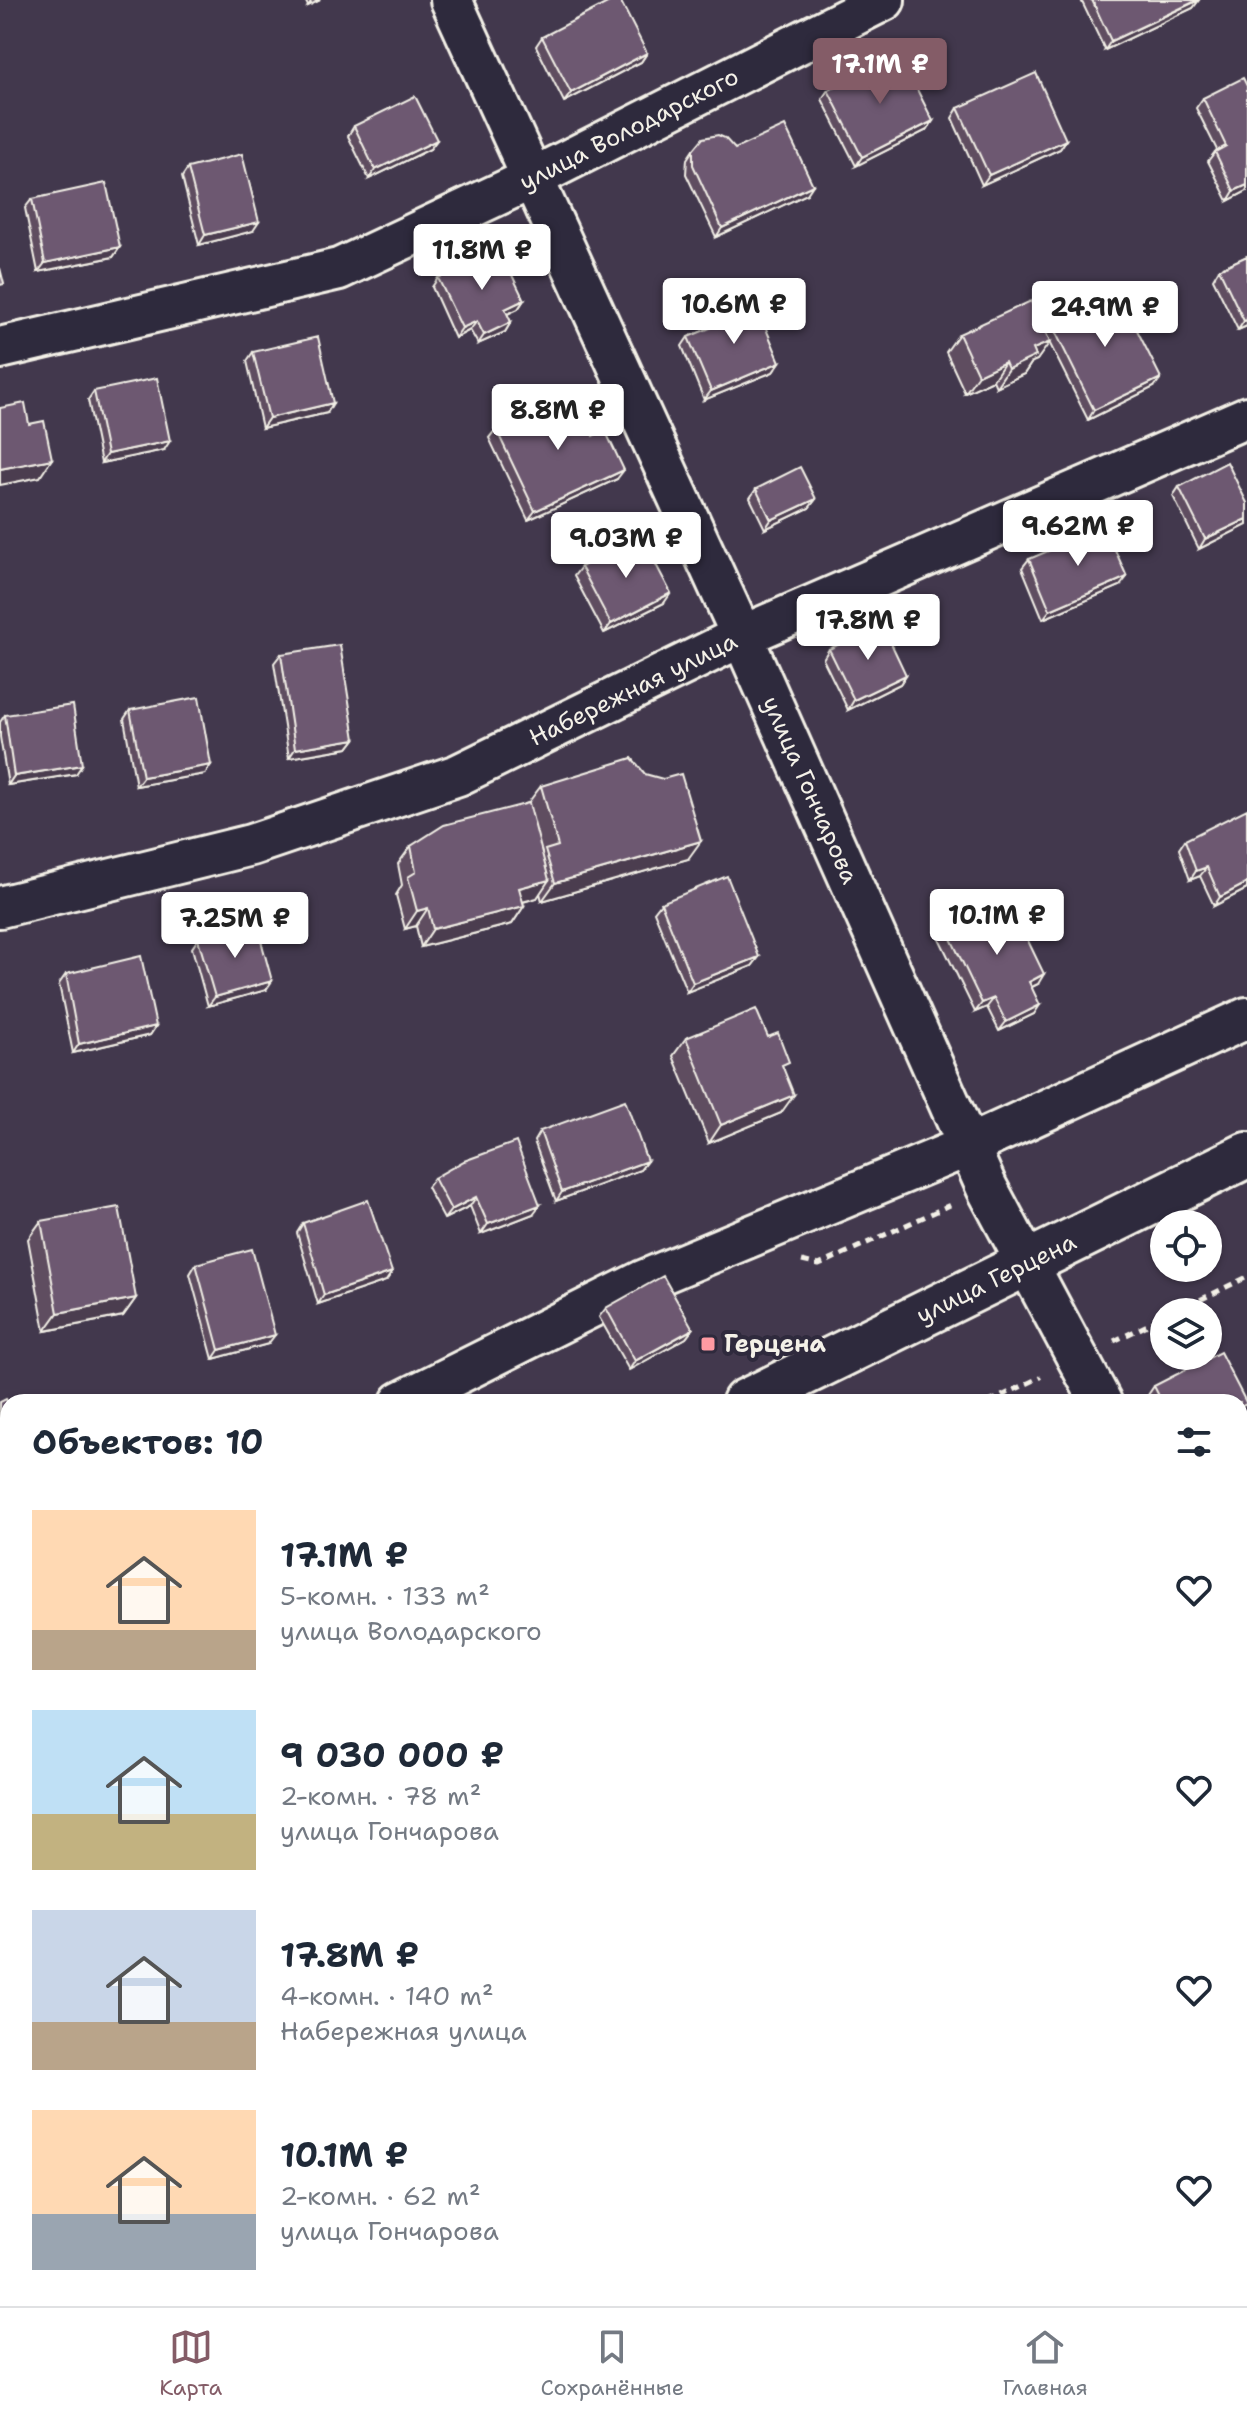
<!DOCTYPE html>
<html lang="ru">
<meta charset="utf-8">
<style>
:root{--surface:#fff;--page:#f6f6f7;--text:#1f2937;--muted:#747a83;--line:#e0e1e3;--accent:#845c67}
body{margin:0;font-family:"Shantell Sans",sans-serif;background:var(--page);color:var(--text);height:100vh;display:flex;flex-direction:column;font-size:30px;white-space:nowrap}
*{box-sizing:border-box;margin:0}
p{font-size:26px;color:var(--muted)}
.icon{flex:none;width:44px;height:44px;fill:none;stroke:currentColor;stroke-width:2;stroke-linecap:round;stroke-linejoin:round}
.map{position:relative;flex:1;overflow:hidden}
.side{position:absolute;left:0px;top:1394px;width:1248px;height:912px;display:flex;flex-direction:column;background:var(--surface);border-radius:24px 24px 0 0;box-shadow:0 2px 6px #0004}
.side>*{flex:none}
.controls{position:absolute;left:1150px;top:1210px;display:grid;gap:16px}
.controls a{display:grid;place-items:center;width:72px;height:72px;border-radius:50%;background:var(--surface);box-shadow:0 2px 6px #0004;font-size:40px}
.price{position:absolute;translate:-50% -68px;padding:0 18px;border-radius:8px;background:#fff;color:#222;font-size:26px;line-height:52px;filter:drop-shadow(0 2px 4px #0008)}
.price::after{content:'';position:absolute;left:50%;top:48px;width:24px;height:18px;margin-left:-12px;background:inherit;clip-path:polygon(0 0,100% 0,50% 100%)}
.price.active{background:var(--accent);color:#fff}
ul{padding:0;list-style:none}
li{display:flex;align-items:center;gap:24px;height:200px;padding:0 32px}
li span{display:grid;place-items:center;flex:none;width:224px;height:160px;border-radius:0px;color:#555}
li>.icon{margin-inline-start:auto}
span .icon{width:96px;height:96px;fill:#fffc;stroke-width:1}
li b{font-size:34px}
h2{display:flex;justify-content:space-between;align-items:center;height:96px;padding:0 32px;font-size:34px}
.dock{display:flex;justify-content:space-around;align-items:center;height:112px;border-top:2px solid var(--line);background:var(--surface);font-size:22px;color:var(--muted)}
.dock a{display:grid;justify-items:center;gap:4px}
.dock .active{color:var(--accent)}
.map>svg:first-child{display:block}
</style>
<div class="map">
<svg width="1247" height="2306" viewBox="0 0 1247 2306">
<rect width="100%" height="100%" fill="#42384d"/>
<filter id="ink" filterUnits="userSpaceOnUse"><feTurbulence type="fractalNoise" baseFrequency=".0125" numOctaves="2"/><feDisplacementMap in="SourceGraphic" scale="16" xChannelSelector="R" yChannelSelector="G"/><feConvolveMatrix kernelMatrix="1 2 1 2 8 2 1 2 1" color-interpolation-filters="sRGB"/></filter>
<g filter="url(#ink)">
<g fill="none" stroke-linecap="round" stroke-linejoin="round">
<defs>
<path id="service" d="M 523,2298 L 524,2306
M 938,2298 L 977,2306"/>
<g id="minor">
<path id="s1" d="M 451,0 L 742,636 L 987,1188 L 1101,1402"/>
<path id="s2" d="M 0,348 L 339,269 L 533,178 L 884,0"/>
<path id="s3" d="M 0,907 L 251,845 L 458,775 L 742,636 L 1247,417"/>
<path d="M 401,1402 L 643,1281 L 968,1146 L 1247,1018"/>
<path d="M 0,1598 L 8,1594"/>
<path d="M 1240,1678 L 1247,1692"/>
<path d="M 2,1770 L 8,1943"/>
<path d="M 29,2298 L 30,2306"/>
</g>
<g id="secondary">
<path id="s4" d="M 745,1402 L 1247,1155"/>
<path d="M 0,1771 L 8,1767"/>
</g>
</defs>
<use href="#service" stroke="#f4f1e8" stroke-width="26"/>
<use href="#minor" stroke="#f4f1e8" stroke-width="46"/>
<use href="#secondary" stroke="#f4f1e8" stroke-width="50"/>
<path stroke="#f4f1e8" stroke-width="5" stroke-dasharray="8 6" stroke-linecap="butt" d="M 802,1261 L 819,1265 L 950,1205
M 1175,1312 L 1247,1277
M 1114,1341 L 1164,1317
M 512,1402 L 520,1392
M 989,1402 L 1041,1377
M 0,1647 L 8,1643"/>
<use href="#service" stroke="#2f2a3d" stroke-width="20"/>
<use href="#minor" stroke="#2f2a3d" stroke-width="40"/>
<use href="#secondary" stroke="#2f2a3d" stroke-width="44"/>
</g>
<path fill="#5e4d61" stroke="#f4f1e8" stroke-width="2" d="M 305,0 L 320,0 L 308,6 Z
M 1081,0 L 1199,0 L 1193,8 L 1105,50 Z
M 542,37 L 647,53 L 641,62 L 564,102 L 536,46 Z
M 1247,86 L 1247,191 L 1228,201 L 1208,161 L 1215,152 L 1217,150 L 1196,108 L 1203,98 Z
M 828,90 L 933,121 L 927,130 L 856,166 L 822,99 Z
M 958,108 L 1066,140 L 1060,149 L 982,185 L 952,118 Z
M 354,126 L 437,140 L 430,149 L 369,179 L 348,136 Z
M 735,149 L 807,194 L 716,237 L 686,174 L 687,159 L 693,150 Z
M 188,168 L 253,231 L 199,245 L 182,177 Z
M 32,199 L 120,247 L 113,257 L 38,272 L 25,208 Z
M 1247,256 L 1247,326 L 1238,330 L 1213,279 L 1219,269 Z
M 438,278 L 524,300 L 518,309 L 507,314 L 511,322 L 505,332 L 478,344 L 470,330 L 455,338 L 432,287 Z
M 711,316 L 780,362 L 773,372 L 704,400 L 682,346 L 688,337 L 706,330 L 704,325 Z
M 1050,321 L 1154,387 L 1088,420 L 1049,342 L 1037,360 L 1032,362 L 1024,374 L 996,387 L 993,380 L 965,393 L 946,352 L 959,334 L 1044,330 Z
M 253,352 L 327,413 L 262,428 L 247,361 Z
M 94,391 L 164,450 L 101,463 L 88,400 Z
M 496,429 L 593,436 L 617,479 L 528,520 L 489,438 Z
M 1179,487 L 1247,503 L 1247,525 L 1199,549 L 1173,496 Z
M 756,489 L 816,499 L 809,508 L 765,529 L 750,498 Z
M 1029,559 L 1120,586 L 1043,619 L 1022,568 Z
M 581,567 L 664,603 L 604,633 L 574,576 Z
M 829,649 L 906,675 L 900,684 L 848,710 L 823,659 Z
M 281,654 L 355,739 L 348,748 L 289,758 L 274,663 Z
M 130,710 L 205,774 L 136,786 L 124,719 Z
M 5,715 L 76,774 L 8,785 L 0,737 L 0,722 Z
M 541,786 L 688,859 L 542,901 L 540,893 L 537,898 L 523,902 L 524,906 L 512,924 L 421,947 L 416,926 L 405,929 L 396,895 L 402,885 L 398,864 L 411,846 L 528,803 Z
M 1185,840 L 1247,889 L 1214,906 L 1200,876 L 1190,880 L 1179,849 Z
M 661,903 L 759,957 L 752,966 L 687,992 L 654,912 Z
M 944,924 L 1038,984 L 1032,987 L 1034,1014 L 999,1031 L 987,1007 L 975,1012 L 937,934 Z
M 198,939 L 266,990 L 208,1006 L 192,948 Z
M 66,974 L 156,1026 L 150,1035 L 73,1053 L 59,984 Z
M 768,1037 L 784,1070 L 781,1113 L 709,1143 L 673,1056 L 686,1038 Z
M 540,1131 L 647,1161 L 640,1170 L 556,1201 L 534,1141 Z
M 434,1178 L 533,1214 L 481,1234 L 470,1206 L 444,1219 L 427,1187 Z
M 41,1221 L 136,1298 L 123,1316 L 45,1331 L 28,1239 Z
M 303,1223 L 392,1272 L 386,1281 L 318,1304 L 297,1233 Z
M 196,1264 L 268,1344 L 213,1359 L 190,1274 Z
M 606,1308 L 693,1329 L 686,1338 L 629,1370 L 599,1317 Z
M 1154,1386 L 1240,1402 L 1151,1402 L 1148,1395 Z
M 1247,1528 L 1247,1572 L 1240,1556 L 1240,1531 Z
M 83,2298 L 156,2298 L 157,2306 L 80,2306 L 80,2303 Z
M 381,2298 L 445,2298 L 445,2306 L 468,2306 L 378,2306 L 378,2302 Z
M 592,2298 L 659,2298 L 659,2306 L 588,2306 Z"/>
<path fill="#4c3e4f" stroke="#f4f1e8" stroke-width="2" d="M 312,0 L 320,0 L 308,6 Z
M 1199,0 L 1193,8 L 1105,50 L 1111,41 Z
M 647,53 L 641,62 L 564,102 L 571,93 Z
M 933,121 L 927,130 L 856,166 L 862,157 Z
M 437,140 L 430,149 L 369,179 L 375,170 Z
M 1066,140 L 1060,149 L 982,185 L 989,175 Z
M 813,185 L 807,194 L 716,237 L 722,228 Z
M 1247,185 L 1247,191 L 1228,201 L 1234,191 Z
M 259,222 L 253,231 L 199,245 L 205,235 Z
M 120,247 L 113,257 L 38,272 L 45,263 Z
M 524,300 L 518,309 L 499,318 L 505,309 Z
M 1247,320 L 1247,326 L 1238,330 L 1244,321 Z
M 477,321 L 470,330 L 455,338 L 462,328 Z
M 511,322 L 505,332 L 478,344 L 484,335 Z
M 1050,342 L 1037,360 L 1032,362 L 1024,374 L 996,387 L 1008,369 L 1033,349 Z
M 780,362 L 773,372 L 704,400 L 711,391 Z
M 1005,362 L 993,380 L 965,393 L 978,375 Z
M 1161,378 L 1154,387 L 1088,420 L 1094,410 Z
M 333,403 L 327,413 L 262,428 L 269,418 Z
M 170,441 L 164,450 L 101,463 L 107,454 Z
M 52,459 L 40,477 L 0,485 L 0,469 Z
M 624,470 L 617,479 L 528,520 L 535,511 Z
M 816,499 L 809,508 L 765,529 L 771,520 Z
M 1247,519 L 1247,525 L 1199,549 L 1205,539 Z
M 1127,577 L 1120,586 L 1043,619 L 1050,610 Z
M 671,593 L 664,603 L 604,633 L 611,624 Z
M 906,675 L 900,684 L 848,710 L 854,700 Z
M 355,739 L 348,748 L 289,758 L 295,749 Z
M 82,765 L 76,774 L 8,785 L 14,776 Z
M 211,765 L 205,774 L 136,786 L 143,777 Z
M 701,841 L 688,859 L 542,901 L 555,883 Z
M 1207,867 L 1200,876 L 1190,880 L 1196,871 Z
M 549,880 L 537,898 L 507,906 L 519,888 Z
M 1247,883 L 1247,889 L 1214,906 L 1220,897 Z
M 524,906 L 512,924 L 421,947 L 433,929 Z
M 428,908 L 416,926 L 405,929 L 417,911 Z
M 759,957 L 752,966 L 687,992 L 693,983 Z
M 1044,974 L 1038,984 L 1023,991 L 1029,982 Z
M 272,981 L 266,990 L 208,1006 L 215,997 Z
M 994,998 L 987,1007 L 975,1012 L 982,1003 Z
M 1040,1005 L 1034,1014 L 999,1031 L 1006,1022 Z
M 156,1026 L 150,1035 L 73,1053 L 79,1044 Z
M 794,1095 L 781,1113 L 709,1143 L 721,1125 Z
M 647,1161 L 640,1170 L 556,1201 L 562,1192 Z
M 476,1197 L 470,1206 L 444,1219 L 451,1210 Z
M 540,1205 L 533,1214 L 481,1234 L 488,1224 Z
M 392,1272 L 386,1281 L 318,1304 L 324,1295 Z
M 136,1298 L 123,1316 L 45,1331 L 58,1313 Z
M 693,1329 L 686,1338 L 629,1370 L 635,1361 Z
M 275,1335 L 268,1344 L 213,1359 L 219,1350 Z
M 8,1434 L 8,1440 L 0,1443 L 2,1436 Z
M 1247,1911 L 1247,1917 L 1240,1921 L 1240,1914 Z"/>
<path fill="#6d5971" stroke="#f4f1e8" stroke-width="2" d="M 613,0 L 620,0 L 647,53 L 571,93 L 542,37 Z
M 1092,0 L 1198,0 L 1111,41 Z
M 899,54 L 933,121 L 862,157 L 828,90 Z
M 1036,73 L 1066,140 L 989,175 L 958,108 Z
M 1243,78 L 1247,86 L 1247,185 L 1234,191 L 1215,152 L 1226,146 L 1203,98 Z
M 415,96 L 437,140 L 375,170 L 354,126 Z
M 785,126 L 813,185 L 722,228 L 693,165 L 693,150 L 703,138 L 718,135 L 725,138 L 735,149 Z
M 242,154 L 259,222 L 205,235 L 188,168 Z
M 106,183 L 120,247 L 45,263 L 32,199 Z
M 499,248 L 524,300 L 505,309 L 511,322 L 484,335 L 477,321 L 462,328 L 438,278 Z
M 1247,256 L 1247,320 L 1244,321 L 1219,269 Z
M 0,268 L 4,284 L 0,285 Z
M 1116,288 L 1161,378 L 1094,410 L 1050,321 Z
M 753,298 L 780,362 L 711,391 L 688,337 L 715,326 L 711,316 Z
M 1031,301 L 1050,342 L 1033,349 L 1036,356 L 1008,369 L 1005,362 L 978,375 L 959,334 Z
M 318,337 L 333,403 L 269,418 L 253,352 Z
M 157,378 L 170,441 L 107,454 L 94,391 Z
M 573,392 L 593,436 L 605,430 L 624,470 L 535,511 L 496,429 Z
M 25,403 L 29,424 L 44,421 L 52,459 L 0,469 L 0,408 Z
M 1227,462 L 1247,503 L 1247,519 L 1205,539 L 1179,487 Z
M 800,467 L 816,499 L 771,520 L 756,489 Z
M 1105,527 L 1127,577 L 1050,610 L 1029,559 Z
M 641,536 L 671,593 L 611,624 L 581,567 Z
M 882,624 L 906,675 L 854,700 L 829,649 Z
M 340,645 L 355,739 L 295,749 L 281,654 Z
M 199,697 L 211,765 L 143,777 L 130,710 Z
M 73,705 L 82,765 L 14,776 L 5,715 Z
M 632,758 L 645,774 L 663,779 L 681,774 L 701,841 L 555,883 L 545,850 L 558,846 L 541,786 Z
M 529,803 L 549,880 L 519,888 L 524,906 L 433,929 L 428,908 L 417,911 L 408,877 L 416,872 L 411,846 L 444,825 Z
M 1247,809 L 1247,883 L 1220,897 L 1207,867 L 1196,871 L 1185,840 Z
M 727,876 L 759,957 L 693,983 L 661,903 Z
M 1006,895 L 1044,974 L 1029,982 L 1040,1005 L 1006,1022 L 994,998 L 982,1003 L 944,924 Z
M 256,922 L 272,981 L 215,997 L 198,939 Z
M 141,956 L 156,1026 L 79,1044 L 66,974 Z
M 756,1009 L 768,1037 L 778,1033 L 789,1062 L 782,1065 L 794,1095 L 721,1125 L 686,1038 Z
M 625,1100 L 647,1161 L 562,1192 L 540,1131 Z
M 516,1142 L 540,1205 L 488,1224 L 476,1197 L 451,1210 L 434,1178 L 464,1161 Z
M 368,1200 L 392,1272 L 324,1295 L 303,1223 Z
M 119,1207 L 136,1298 L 58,1313 L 41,1221 Z
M 252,1249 L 275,1335 L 219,1350 L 196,1264 Z
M 663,1276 L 693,1329 L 635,1361 L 606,1308 Z
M 1220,1352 L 1247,1404 L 1240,1407 L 1240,1402 L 1162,1402 L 1154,1386 Z
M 6,1399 L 8,1403 L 8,1434 L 2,1436 L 6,1445 L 0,1448 L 0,1402 Z
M 1247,1528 L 1247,1548 L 1240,1533 L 1240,1531 Z
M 1247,1840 L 1247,1911 L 1240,1914 L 1240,1843 Z
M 87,2298 L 156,2298 L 157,2306 L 88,2306 Z
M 385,2298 L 445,2298 L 445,2306 L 468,2306 L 385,2306 Z
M 594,2298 L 659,2298 L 659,2306 L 594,2306 Z"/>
</g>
<rect fill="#ff9aa2" stroke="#2f2a3d" stroke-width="3" x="700" y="1336" width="16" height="16" rx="4"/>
<g text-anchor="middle" stroke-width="8" stroke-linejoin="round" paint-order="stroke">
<g font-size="24" fill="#f4f1e8" stroke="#2f2a3d">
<text dy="8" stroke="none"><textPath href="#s2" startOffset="670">улица Володарского</textPath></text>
<text dy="8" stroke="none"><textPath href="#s3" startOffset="672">Набережная улица</textPath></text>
<text dy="8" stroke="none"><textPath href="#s1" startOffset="868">улица Гончарова</textPath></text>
<text dy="8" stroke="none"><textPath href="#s4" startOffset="280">улица Герцена</textPath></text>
</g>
<g font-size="24" font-weight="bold" fill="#f4f1e8" stroke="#2f2a3d" text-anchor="start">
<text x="724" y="1352">Герцена</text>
</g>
</g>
</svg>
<div class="controls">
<a><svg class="icon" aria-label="locate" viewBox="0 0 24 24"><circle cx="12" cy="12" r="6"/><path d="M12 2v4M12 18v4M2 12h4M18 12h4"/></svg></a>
<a><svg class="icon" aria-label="layers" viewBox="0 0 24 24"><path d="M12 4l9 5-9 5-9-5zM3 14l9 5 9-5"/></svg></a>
</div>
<b class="price active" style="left:880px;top:106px">17.1M ₽</b>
<b class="price" style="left:482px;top:292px">11.8M ₽</b>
<b class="price" style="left:734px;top:346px">10.6M ₽</b>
<b class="price" style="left:1105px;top:349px">24.9M ₽</b>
<b class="price" style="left:558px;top:452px">8.8M ₽</b>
<b class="price" style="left:1078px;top:568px">9.62M ₽</b>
<b class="price" style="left:626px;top:580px">9.03M ₽</b>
<b class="price" style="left:868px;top:662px">17.8M ₽</b>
<b class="price" style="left:997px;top:957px">10.1M ₽</b>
<b class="price" style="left:235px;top:960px">7.25M ₽</b>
<section class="side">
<h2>Объектов: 10<svg class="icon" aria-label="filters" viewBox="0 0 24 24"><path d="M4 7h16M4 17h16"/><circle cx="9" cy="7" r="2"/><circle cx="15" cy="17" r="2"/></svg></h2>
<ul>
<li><span style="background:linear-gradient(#ffd9b3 75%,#b9a48a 0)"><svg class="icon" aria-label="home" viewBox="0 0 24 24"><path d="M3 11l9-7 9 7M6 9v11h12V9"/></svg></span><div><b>17.1M ₽</b><p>5-комн. · 133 m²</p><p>улица Володарского</p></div><svg class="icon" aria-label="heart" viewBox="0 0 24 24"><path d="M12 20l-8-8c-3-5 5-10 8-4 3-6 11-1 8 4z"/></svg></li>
<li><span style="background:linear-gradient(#bfe0f5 65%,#c2b280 0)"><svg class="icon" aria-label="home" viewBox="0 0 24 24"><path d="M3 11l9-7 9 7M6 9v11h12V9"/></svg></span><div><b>9 030 000 ₽</b><p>2-комн. · 78 m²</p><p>улица Гончарова</p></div><svg class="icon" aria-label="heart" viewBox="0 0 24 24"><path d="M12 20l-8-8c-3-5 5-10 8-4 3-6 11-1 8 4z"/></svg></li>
<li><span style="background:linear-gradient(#c9d6e8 70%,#b9a48a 0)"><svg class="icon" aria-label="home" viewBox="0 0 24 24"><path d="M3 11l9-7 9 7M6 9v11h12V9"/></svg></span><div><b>17.8M ₽</b><p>4-комн. · 140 m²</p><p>Набережная улица</p></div><svg class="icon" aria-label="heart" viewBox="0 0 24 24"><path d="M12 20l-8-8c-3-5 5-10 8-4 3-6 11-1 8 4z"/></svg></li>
<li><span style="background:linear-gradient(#ffd9b3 65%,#9aa5b1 0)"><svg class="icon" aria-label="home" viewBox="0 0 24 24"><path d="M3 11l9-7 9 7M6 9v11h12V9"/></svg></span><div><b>10.1M ₽</b><p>2-комн. · 62 m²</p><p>улица Гончарова</p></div><svg class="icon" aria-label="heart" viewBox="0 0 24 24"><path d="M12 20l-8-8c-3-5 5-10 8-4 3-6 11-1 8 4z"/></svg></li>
</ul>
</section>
</div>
<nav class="dock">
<a class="active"><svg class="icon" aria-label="map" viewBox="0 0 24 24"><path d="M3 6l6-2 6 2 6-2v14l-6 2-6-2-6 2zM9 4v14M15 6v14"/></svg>Карта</a>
<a><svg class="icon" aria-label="saved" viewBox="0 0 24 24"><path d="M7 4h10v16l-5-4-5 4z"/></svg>Сохранённые</a>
<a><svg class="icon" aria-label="home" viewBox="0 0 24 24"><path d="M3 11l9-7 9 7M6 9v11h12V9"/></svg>Главная</a>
</nav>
